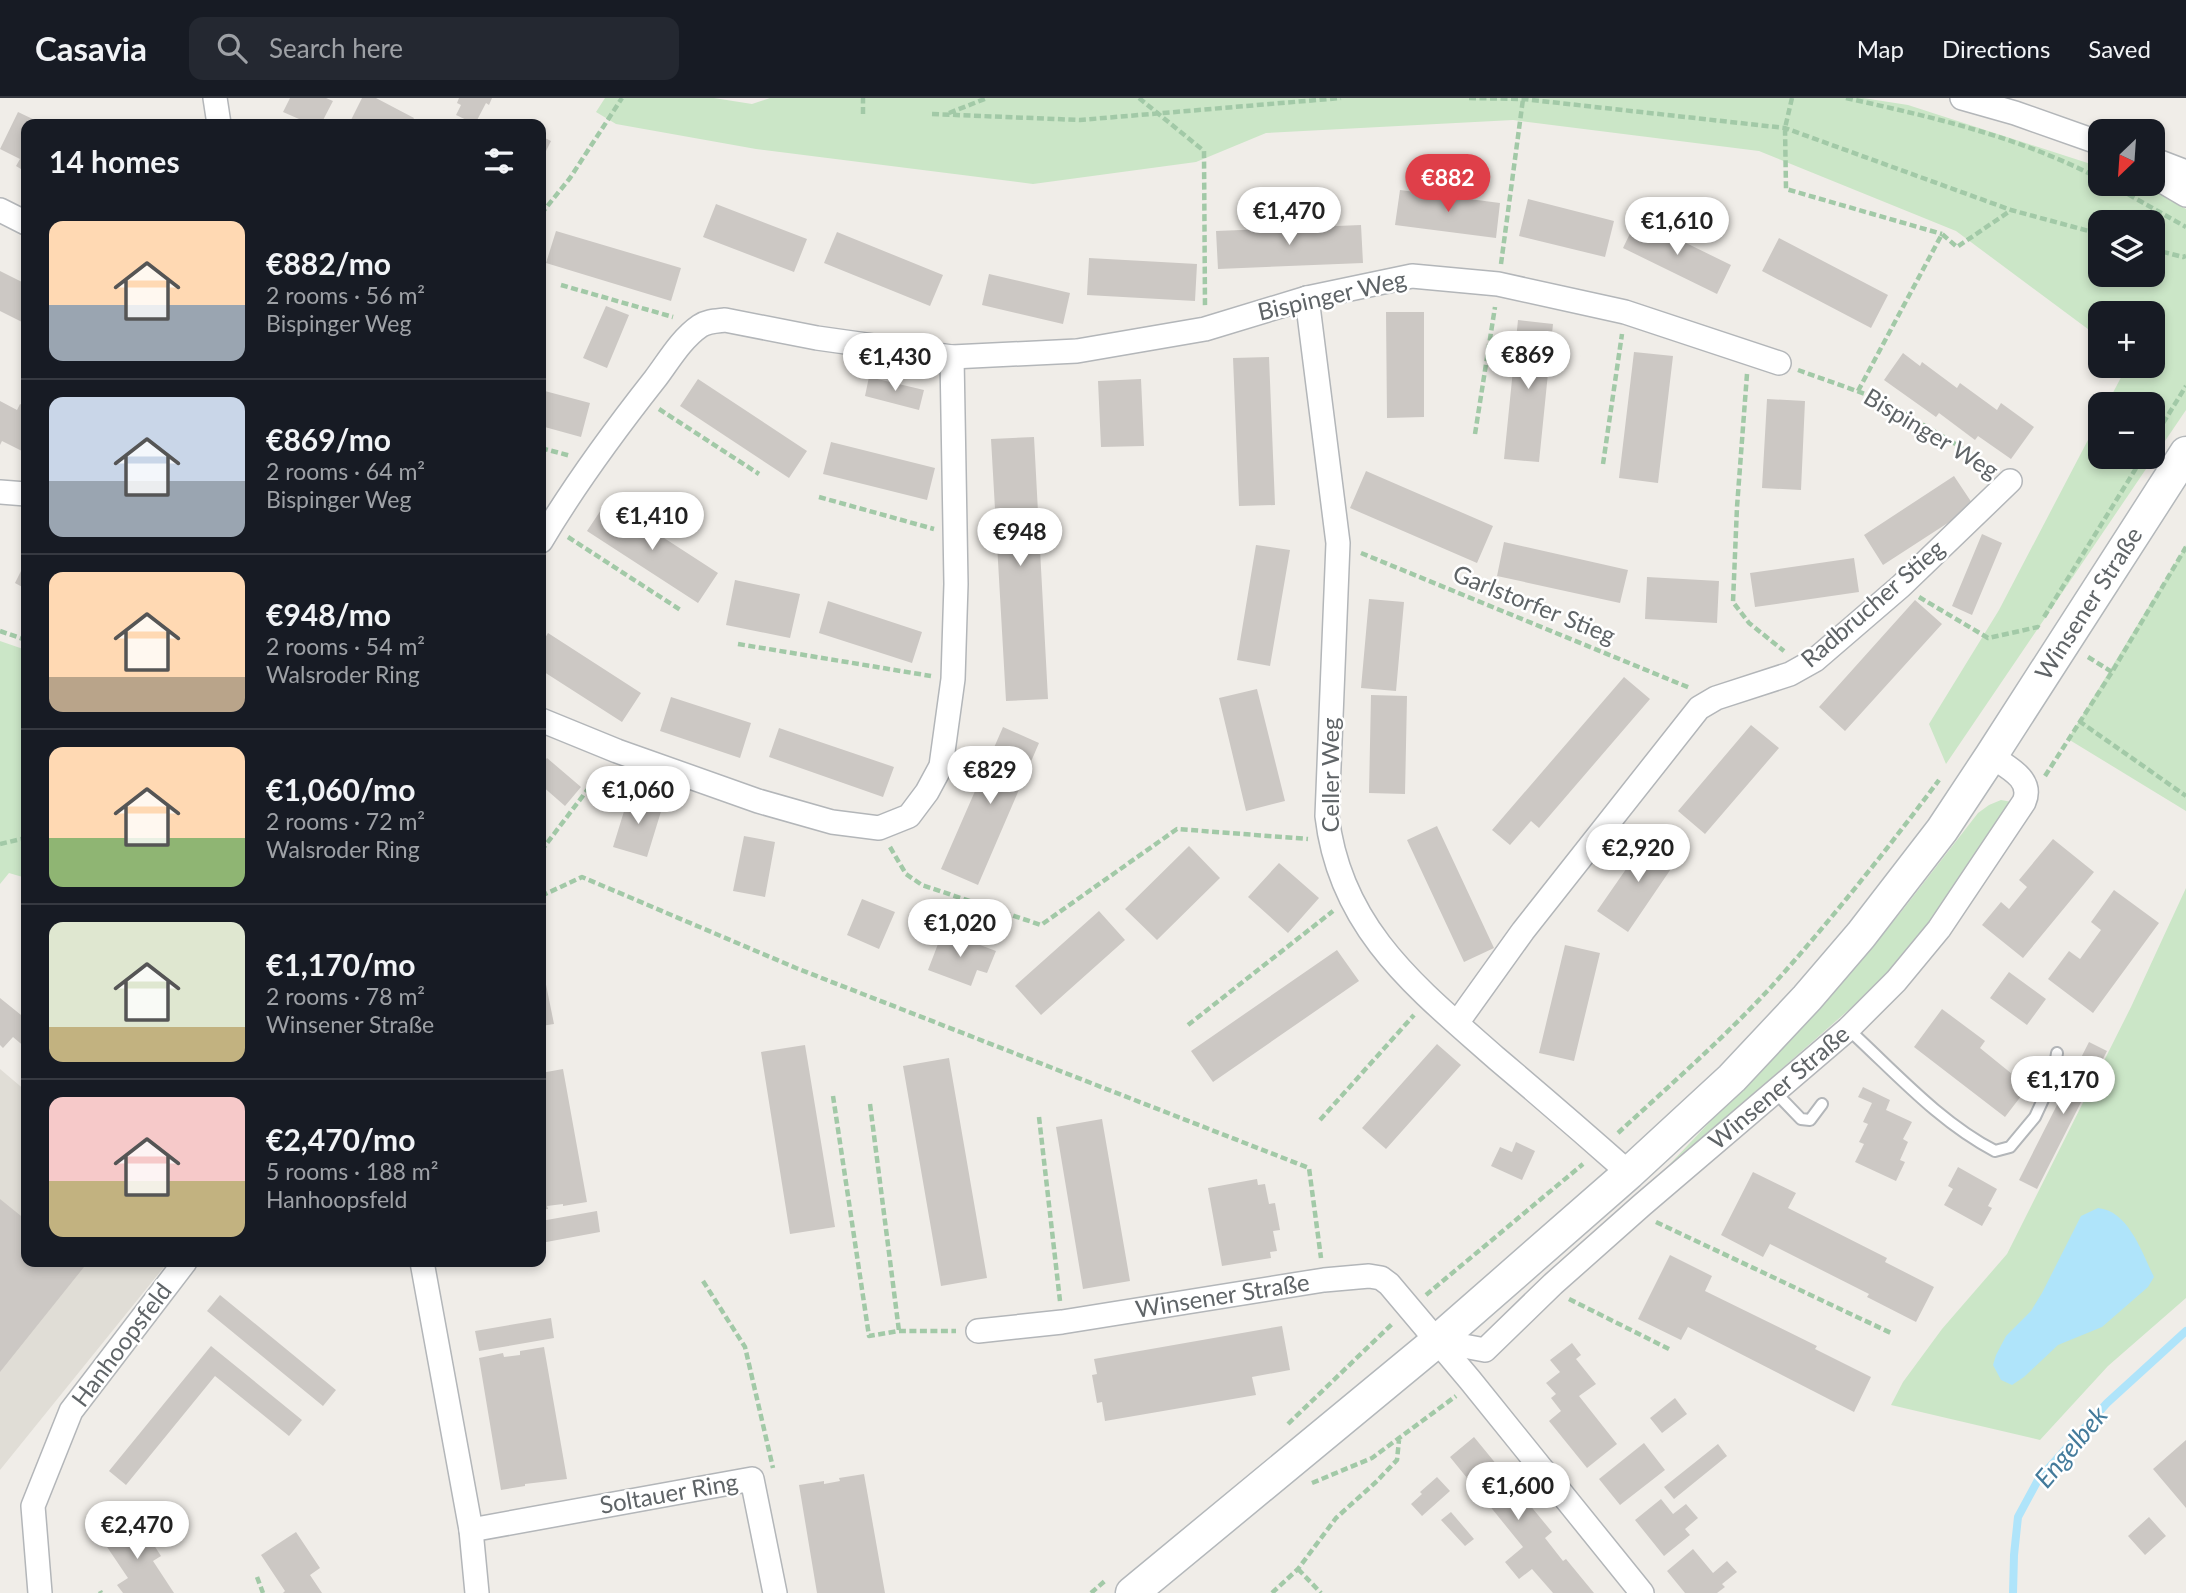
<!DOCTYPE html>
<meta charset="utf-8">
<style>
:root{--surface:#171b24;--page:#242831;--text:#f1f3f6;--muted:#9ea1a6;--line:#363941;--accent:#df3f49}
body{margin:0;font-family:Lato,sans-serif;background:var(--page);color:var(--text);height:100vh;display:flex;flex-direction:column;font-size:26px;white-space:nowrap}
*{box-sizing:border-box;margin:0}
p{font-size:23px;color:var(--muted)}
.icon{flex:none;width:38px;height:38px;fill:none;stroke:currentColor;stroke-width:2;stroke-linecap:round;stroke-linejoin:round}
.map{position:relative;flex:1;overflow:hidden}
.drawer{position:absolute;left:21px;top:21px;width:525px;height:1148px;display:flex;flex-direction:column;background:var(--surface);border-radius:14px;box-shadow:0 4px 10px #0003}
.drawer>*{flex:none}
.needle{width:46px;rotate:205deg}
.fabs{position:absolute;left:2088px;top:21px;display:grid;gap:14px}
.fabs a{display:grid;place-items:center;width:77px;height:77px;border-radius:14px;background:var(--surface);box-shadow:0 4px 10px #0003;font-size:35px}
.price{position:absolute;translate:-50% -60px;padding:0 16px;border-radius:24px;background:#fff;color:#222;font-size:23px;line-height:46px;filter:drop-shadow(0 2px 4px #0008)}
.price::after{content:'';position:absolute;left:50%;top:42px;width:21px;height:16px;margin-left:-10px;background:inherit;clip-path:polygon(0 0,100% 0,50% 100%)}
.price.on{background:var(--accent);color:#fff}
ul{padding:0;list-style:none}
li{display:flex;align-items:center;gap:21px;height:175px;padding:0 28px}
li+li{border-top:2px solid var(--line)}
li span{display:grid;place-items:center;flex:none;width:196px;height:140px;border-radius:14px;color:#555}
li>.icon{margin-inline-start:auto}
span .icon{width:84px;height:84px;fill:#fffc;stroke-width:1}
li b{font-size:30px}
h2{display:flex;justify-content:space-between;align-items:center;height:84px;padding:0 28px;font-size:30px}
header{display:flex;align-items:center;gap:42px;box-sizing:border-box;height:98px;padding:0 35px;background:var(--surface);border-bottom:2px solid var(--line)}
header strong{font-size:33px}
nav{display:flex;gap:38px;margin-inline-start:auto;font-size:24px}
.search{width:490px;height:63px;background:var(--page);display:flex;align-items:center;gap:18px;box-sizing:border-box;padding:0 24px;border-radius:14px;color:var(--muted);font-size:26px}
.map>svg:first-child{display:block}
</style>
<header>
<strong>Casavia</strong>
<div class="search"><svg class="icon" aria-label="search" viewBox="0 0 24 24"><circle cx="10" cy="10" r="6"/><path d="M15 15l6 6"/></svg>Search here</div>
<nav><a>Map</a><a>Directions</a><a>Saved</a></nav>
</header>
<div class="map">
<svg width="2186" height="1495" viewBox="0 0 2186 1495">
<rect width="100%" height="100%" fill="#f0ede8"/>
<path fill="#e0ddd6" d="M 0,971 L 26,993 L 26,1164 L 168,1164 L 0,1372 Z"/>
<path fill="#cbe6c7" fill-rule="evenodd" d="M 605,0 L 714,0 L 752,6 L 770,0 L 1863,0 L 1908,7 L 2100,69 L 2100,86 L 2145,86 L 2186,111 L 2186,312 L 1946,666 L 1929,626 L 1999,512 L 2100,319 L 2100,359 L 2152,359 L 2152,306 L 2107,306 L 2127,268 L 2152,268 L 2152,215 L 2100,215 L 2100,240 L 1956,133 L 1759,53 L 1513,22 L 1266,35 L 1196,64 L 1033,86 L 756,51 L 616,26 L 596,14 ZM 2100,124 L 2152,124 L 2152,177 L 2100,177 Z
M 2186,447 L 2186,713 L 2068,641 Z
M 0,543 L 26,552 L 26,780 L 9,775 L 0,786 Z
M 2001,702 L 2012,704 L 1943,806 L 1907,855 L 1852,909 L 1654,1083 L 1853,872 L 1901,814 L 1978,715 L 1989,707 Z
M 2186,790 L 2186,1200 L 2108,1268 L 2040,1342 L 1891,1307 L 1903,1284 L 1942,1231 L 2007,1156 L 2131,909 Z"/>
<path fill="#afe4fa" d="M 2098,1110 C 2129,1113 2142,1155 2154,1179 L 2148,1189 L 2102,1229 L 2058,1247 L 2024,1279 L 2012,1287 L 2001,1282 L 1993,1267 L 1996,1257 L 2006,1238 L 2031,1213 L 2042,1195 L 2081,1118 Z"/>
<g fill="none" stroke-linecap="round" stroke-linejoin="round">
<path stroke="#afe4fa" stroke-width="8" d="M 2013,1495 L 2014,1457 L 2018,1419 L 2038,1382 L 2107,1305 L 2186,1233"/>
</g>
<path fill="#ccc8c4" d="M 290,0 L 326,0 L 333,3 L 321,26 L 297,26 L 299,21 L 283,14 Z
M 362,0 L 376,0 L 414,20 L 411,26 L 349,26 Z
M 459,0 L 492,0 L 489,7 L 486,5 L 475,26 L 456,17 L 461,7 L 457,5 Z
M 18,14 L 39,24 L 38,26 L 26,26 L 26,74 L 16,68 L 20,61 L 0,51 Z
M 541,38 L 551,43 L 541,63 Z
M 1400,92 L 1500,105 L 1496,140 L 1395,127 Z
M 1528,101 L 1614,123 L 1605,159 L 1519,138 Z
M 716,106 L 807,141 L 794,174 L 703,139 Z
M 1637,121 L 1731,167 L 1717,196 L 1623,150 Z
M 1361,127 L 1363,165 L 1218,171 L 1216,133 Z
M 556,133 L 681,170 L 671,203 L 546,165 Z
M 837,134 L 943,177 L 930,208 L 824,165 Z
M 1779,140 L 1888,197 L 1871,230 L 1762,173 Z
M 1089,160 L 1197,166 L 1195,203 L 1087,197 Z
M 0,173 L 26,186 L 26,226 L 0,213 Z
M 989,176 L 1070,195 L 1063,226 L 982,207 Z
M 606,208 L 629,217 L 607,270 L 583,260 Z
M 1386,214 L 1424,214 L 1424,319 L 1387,320 Z
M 1518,222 L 1553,226 L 1539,364 L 1504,361 Z
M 1634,254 L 1673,258 L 1658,385 L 1619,380 Z
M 1903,255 L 1920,268 L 1922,264 L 1957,290 L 1960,285 L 1997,312 L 2001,305 L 2034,329 L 2011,361 L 1978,338 L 1975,342 L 1939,315 L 1936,319 L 1884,282 Z
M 1269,259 L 1275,407 L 1239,408 L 1233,260 Z
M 869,279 L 924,292 L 919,312 L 865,298 Z
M 698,281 L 807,353 L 789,380 L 680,308 Z
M 1141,281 L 1144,348 L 1101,349 L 1098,283 Z
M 541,292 L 590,305 L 581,339 L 541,328 Z
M 1767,301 L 1805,303 L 1801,392 L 1762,390 Z
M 0,303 L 17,312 L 20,306 L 26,309 L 26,355 L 2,343 L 0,347 Z
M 1034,339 L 1048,601 L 1006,603 L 991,341 Z
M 831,344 L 935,370 L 927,402 L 823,376 Z
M 1366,373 L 1493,428 L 1477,465 L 1350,410 Z
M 1954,378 L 1974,408 L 1883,467 L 1864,437 Z
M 607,403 L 718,475 L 698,505 L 587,433 Z
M 1982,436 L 2002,445 L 1972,517 L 1952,508 Z
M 1504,444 L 1628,472 L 1620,505 L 1497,478 Z
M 1256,447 L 1290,452 L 1270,568 L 1237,562 Z
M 1854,460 L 1859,494 L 1755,509 L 1750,475 Z
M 26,463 L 26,491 L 15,485 Z
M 1647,479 L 1719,483 L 1717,525 L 1645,521 Z
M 735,482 L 800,496 L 790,540 L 726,527 Z
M 1369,501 L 1404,504 L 1396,593 L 1361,590 Z
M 1915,502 L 1942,526 L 1845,633 L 1819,609 Z
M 828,503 L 922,534 L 912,565 L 819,535 Z
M 548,535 L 641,595 L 622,624 L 541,572 L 541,547 Z
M 1624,579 L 1650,601 L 1539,730 L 1531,723 L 1510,747 L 1492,732 Z
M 1257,591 L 1285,703 L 1246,713 L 1219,600 Z
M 1371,597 L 1407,598 L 1405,696 L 1369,695 Z
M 671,599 L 751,625 L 740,660 L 660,633 Z
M 1751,627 L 1779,650 L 1705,736 L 1678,713 Z
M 1003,629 L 1039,645 L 978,787 L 941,771 Z
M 779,630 L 894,669 L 883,699 L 769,659 Z
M 547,660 L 581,689 L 565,708 L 541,687 L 541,667 Z
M 629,697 L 663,707 L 647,759 L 613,749 Z
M 1437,728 L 1494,850 L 1464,864 L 1407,742 Z
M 744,738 L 775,744 L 765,799 L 733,793 Z
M 1649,738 L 1679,759 L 1628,834 L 1597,813 Z
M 2053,741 L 2094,774 L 2023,860 L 1982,827 L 2001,804 L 2009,811 L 2027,789 L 2019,782 Z
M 1189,748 L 1220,780 L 1157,842 L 1125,811 Z
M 1279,765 L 1319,800 L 1288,835 L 1248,799 Z
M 2114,792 L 2159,825 L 2093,915 L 2048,881 L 2069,853 L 2080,861 L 2101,832 L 2091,824 Z
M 862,801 L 895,814 L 879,851 L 847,837 Z
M 1099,813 L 1125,842 L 1041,917 L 1015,888 Z
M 943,833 L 996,853 L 987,875 L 977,872 L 971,888 L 928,872 Z
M 1565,847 L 1600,855 L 1574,963 L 1539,955 Z
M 1337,852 L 1359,883 L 1213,984 L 1191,953 Z
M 541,862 L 554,926 L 541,928 Z
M 2009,874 L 2046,901 L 2027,927 L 1990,900 Z
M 0,900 L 26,921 L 26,950 L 13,939 L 3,950 L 0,947 Z
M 1942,911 L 1985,943 L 1980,950 L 2028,989 L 2005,1019 L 1914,949 Z
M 2089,944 L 2107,953 L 2037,1091 L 2019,1082 Z
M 1437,946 L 1461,967 L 1386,1051 L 1362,1030 Z
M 805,947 L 835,1129 L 790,1136 L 761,954 Z
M 949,960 L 987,1180 L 941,1188 L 903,968 Z
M 563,971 L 587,1104 L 563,1108 L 563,1106 L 547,1108 L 548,1111 L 541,1112 L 541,975 Z
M 1863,989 L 1890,1002 L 1886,1012 L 1912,1024 L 1903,1041 L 1908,1044 L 1900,1062 L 1905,1064 L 1896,1083 L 1855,1064 L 1864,1046 L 1859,1044 L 1868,1026 L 1863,1024 L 1872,1005 L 1858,999 Z
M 1102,1021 L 1130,1183 L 1083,1191 L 1056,1029 Z
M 1516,1044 L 1535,1053 L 1522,1082 L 1491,1068 L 1500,1049 L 1512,1054 Z
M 1958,1069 L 1997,1091 L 1988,1108 L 1992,1110 L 1982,1128 L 1944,1107 L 1953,1091 L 1948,1088 Z
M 1753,1074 L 1796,1095 L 1788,1110 L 1887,1160 L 1885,1164 L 1934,1189 L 1916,1224 L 1867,1199 L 1869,1196 L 1770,1146 L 1763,1159 L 1721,1137 Z
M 1257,1081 L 1258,1087 L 1265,1086 L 1269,1106 L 1275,1105 L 1280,1132 L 1273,1133 L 1277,1153 L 1270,1154 L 1271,1160 L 1222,1168 L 1208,1090 Z
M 0,1101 L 26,1122 L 26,1164 L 78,1164 L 84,1169 L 0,1274 Z
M 597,1113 L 600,1134 L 541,1145 L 541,1123 Z
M 1670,1157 L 1712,1178 L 1705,1193 L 1817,1248 L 1815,1251 L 1871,1279 L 1854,1314 L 1688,1229 L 1681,1242 L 1638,1221 Z
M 220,1197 L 336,1292 L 323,1308 L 207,1213 Z
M 551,1220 L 554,1240 L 479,1253 L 475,1233 Z
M 1282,1228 L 1290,1272 L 1252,1279 L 1256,1297 L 1105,1323 L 1102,1304 L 1097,1305 L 1092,1277 L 1097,1276 L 1094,1261 Z
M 1572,1245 L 1581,1257 L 1576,1261 L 1596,1286 L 1579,1298 L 1617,1346 L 1587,1370 L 1549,1323 L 1561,1313 L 1551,1300 L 1556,1296 L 1546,1285 L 1560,1274 L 1550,1262 Z
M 211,1248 L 302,1322 L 289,1338 L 215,1278 L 126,1387 L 109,1373 Z
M 544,1249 L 567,1381 L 525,1386 L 525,1388 L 501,1392 L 479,1260 L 503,1255 L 504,1259 L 520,1257 L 520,1253 Z
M 1675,1300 L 1687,1316 L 1662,1335 L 1650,1320 Z
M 1474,1339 L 1552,1434 L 1545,1440 L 1563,1463 L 1566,1461 L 1594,1495 L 1553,1495 L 1532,1471 L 1519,1481 L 1505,1464 L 1523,1449 L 1450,1359 Z
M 2186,1342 L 2186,1410 L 2153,1371 Z
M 1644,1345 L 1665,1372 L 1620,1407 L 1599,1381 Z
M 1718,1346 L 1727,1358 L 1674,1401 L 1664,1389 Z
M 864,1376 L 885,1495 L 817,1495 L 799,1387 L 824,1383 L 824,1386 L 840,1383 L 839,1380 Z
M 1437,1379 L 1450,1393 L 1422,1418 L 1411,1406 L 1422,1396 L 1420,1394 Z
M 1661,1401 L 1673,1416 L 1686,1406 L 1698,1420 L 1685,1431 L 1690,1437 L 1664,1458 L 1635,1422 Z
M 1451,1414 L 1474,1441 L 1465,1448 L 1441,1422 Z
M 2149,1419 L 2166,1438 L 2145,1457 L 2128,1438 Z
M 137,1421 L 161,1458 L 153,1463 L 174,1495 L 123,1495 L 117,1487 L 128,1480 L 103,1443 Z
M 296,1434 L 320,1470 L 310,1477 L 322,1495 L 283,1495 L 285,1493 L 261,1457 Z
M 1693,1451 L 1713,1475 L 1727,1463 L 1737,1474 L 1722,1486 L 1725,1489 L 1717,1495 L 1685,1495 L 1667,1473 Z"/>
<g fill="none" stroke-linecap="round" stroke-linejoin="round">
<defs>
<path id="service" d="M 1848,931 C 1894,973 1939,1024 1995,1053 L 2010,1049 L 2035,1019 L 2053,980 L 2057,955
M 1775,994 L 1801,1021 L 1810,1022 L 1822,1006"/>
<g id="minor">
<path d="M 215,0 L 219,26"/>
<path d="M 1962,0 L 2015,15 L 2100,45"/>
<path d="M 2152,61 L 2186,74"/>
<path d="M 2152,77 L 2186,97"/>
<path d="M 0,112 L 26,125"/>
<path d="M 1307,200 L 1338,445 L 1327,718 C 1340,831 1417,890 1496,960 C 1541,998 1585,1036 1629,1075"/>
<path d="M 0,394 L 26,396"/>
<path d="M 541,443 C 575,386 614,333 655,281 C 668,264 681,241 700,228 C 707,223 716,223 725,222 L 817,240 L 952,259 L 1077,253 L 1205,231 L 1307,200 L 1412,178 L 1498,186 L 1625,214 L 1779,265"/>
<path d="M 541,622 L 617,653 L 758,703 L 832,724 L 879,730 L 909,718 L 927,694 L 941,668 L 953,581 L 956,486 L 952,259"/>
<path d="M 1457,925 L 1523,833 L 1699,610 L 1716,600 L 1790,576 L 1815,562 L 1901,488 L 2010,383"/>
<path d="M 422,1164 L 471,1432 L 477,1495"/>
<path id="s1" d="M 978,1233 L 1062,1224 L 1324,1182 L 1369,1178 L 1381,1180 L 1389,1186 L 1470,1282 L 1642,1495"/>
<path id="s2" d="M 1437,1243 L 1485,1252 L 1553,1186 L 1642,1107 L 1848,931 L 1896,883 L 1939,831 L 2024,704 C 2034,681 2007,669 1991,658"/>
<path d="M 471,1432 L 752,1381 L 775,1495"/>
<path d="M 40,1495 L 33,1408 L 71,1313 L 185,1164"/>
</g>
<g id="secondary">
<path id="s3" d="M 1132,1495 L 1437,1243 L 1629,1075 L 1732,980 L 1807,900 L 1861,837 L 1942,732 L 1991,658 L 2186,355"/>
</g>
</defs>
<use href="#service" stroke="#b3b6b9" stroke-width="14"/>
<use href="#minor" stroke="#b3b6b9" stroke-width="26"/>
<use href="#secondary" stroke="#b4b8bb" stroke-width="35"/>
<path stroke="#a2c9a7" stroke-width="4.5" stroke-dasharray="7 3.5" stroke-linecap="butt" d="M 1139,0 L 1204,53 L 1205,209
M 1469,0 L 1523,1 L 1785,30 L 2011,112 L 2100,136
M 1792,0 L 1785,30 L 1786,91 L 1942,136
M 1846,0 C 1932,19 2021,39 2100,81
M 949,15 L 987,0
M 863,16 L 863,0
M 932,16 L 1080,22 L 1341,0
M 2110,86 L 2186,129
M 541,116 L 570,80 L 622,0
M 2152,151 L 2183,159 L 2186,158
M 1501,166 L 1523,1
M 561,187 L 673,219
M 1798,272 L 1882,302 L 1957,347 L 1992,371
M 1747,276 L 1737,409 L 1733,504 L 1749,525 L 1784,553
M 1858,293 L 1942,136 L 1957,149 L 2010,113
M 659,311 L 759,376
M 1475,336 L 1495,209
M 2152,343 L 2186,288
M 541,350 L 571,358
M 1603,366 L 1622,236
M 819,399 L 934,431
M 568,439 L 682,513
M 1361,455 L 1690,590
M 1919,499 L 1988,540 L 2038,529 L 2041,531
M 2044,519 L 2143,359
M 0,533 L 26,542
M 738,546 L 931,578
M 2088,559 L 2112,574
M 2079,623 L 2186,698
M 2045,678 L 2112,574 L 2186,449
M 0,746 L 26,740
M 890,749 L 906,776 L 922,787 L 1041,827 L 1177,731 L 1308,741
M 541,753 L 604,670
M 541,798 L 582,779 L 796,870 L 1309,1070 L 1321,1160
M 1188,927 L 1333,813
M 833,998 L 869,1238 L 899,1233 L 956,1233
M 870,1006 L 899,1233
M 1039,1019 L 1060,1203
M 1320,1022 L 1414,917
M 1618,1035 C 1670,987 1724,940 1772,888 C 1831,822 1886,753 1939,682
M 1656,1124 L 1891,1235
M 703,1183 L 745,1249 L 773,1370
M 1426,1197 L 1583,1066
M 1569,1201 L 1669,1251
M 1288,1326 L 1393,1225
M 1312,1385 L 1372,1360 L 1456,1298
M 1298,1471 L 1321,1495
M 257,1479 L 263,1495
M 100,1493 L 101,1495
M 1091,1495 L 1106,1482
M 1272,1495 L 1298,1471 L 1336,1420 L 1376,1384 L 1397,1362 L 1399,1342"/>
<use href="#service" stroke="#fff" stroke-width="10"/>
<use href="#minor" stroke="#fff" stroke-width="23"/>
<use href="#secondary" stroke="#fff" stroke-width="32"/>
</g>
<g text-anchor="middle" stroke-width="5" stroke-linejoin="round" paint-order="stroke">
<g font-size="24" fill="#5f6467" stroke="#fff">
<text transform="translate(1332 198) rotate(-13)" y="8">Bispinger Weg</text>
<text transform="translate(1931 336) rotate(31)" y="8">Bispinger Weg</text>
<text transform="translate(1873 506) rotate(-41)" y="8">Radbrucher Stieg</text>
<text dy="8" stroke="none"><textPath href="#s3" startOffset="1386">Winsener Straße</textPath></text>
<text transform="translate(1534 507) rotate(22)" y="8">Garlstorfer Stieg</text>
<text transform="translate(1331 677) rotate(-90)" y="8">Celler Weg</text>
<text dy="8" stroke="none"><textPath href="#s2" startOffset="443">Winsener Straße</textPath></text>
<text dy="8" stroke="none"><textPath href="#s1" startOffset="247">Winsener Straße</textPath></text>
<text transform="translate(122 1247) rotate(-53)" y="8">Hanhoopsfeld</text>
<text transform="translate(669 1396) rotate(-10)" y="8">Soltauer Ring</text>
</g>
<g font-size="26" font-style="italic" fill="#447b9b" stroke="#fff">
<text transform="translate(2071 1349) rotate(-50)" y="9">Engelbek</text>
</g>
</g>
</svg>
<div class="fabs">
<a><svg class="needle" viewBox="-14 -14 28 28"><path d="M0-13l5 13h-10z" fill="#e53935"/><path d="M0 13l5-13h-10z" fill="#9ea1a6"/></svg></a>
<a><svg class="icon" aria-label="layers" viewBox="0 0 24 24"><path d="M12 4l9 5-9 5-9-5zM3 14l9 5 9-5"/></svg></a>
<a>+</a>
<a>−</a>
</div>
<b class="price on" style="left:1448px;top:116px">€882</b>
<b class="price" style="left:1289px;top:149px">€1,470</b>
<b class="price" style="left:1677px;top:159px">€1,610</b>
<b class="price" style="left:1528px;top:293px">€869</b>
<b class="price" style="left:895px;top:295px">€1,430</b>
<b class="price" style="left:652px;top:454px">€1,410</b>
<b class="price" style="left:1020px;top:470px">€948</b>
<b class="price" style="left:990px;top:708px">€829</b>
<b class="price" style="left:638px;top:728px">€1,060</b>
<b class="price" style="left:1638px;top:786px">€2,920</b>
<b class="price" style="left:960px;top:861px">€1,020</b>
<b class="price" style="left:2063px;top:1018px">€1,170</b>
<b class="price" style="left:1518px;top:1424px">€1,600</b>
<b class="price" style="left:137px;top:1463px">€2,470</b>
<section class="drawer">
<h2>14 homes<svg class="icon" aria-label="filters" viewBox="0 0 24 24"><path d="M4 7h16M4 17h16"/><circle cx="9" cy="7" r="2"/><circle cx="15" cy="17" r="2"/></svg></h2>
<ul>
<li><span style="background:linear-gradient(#ffd9b3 60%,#9aa5b1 0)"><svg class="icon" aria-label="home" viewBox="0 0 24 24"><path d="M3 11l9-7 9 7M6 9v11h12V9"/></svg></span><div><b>€882/mo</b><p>2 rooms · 56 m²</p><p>Bispinger Weg</p></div></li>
<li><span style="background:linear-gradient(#c9d6e8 60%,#9aa5b1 0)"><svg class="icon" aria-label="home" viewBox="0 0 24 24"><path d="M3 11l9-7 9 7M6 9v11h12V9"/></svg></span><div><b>€869/mo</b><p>2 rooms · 64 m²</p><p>Bispinger Weg</p></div></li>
<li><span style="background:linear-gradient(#ffd9b3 75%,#b9a48a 0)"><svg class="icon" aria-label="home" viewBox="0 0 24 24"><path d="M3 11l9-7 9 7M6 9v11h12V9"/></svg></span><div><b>€948/mo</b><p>2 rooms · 54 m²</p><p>Walsroder Ring</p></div></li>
<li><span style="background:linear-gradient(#ffd9b3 65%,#8fb573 0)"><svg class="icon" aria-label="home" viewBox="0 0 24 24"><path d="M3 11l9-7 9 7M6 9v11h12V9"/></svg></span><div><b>€1,060/mo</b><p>2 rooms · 72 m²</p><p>Walsroder Ring</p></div></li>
<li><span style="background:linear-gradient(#dfe7d0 75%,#c2b280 0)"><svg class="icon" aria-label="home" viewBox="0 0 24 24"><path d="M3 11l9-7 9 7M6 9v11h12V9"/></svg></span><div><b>€1,170/mo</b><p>2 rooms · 78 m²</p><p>Winsener Straße</p></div></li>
<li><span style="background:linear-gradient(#f6c9c9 60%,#c2b280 0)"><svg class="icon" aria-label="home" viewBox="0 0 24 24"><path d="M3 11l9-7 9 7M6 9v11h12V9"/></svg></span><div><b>€2,470/mo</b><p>5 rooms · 188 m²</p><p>Hanhoopsfeld</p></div></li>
</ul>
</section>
</div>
